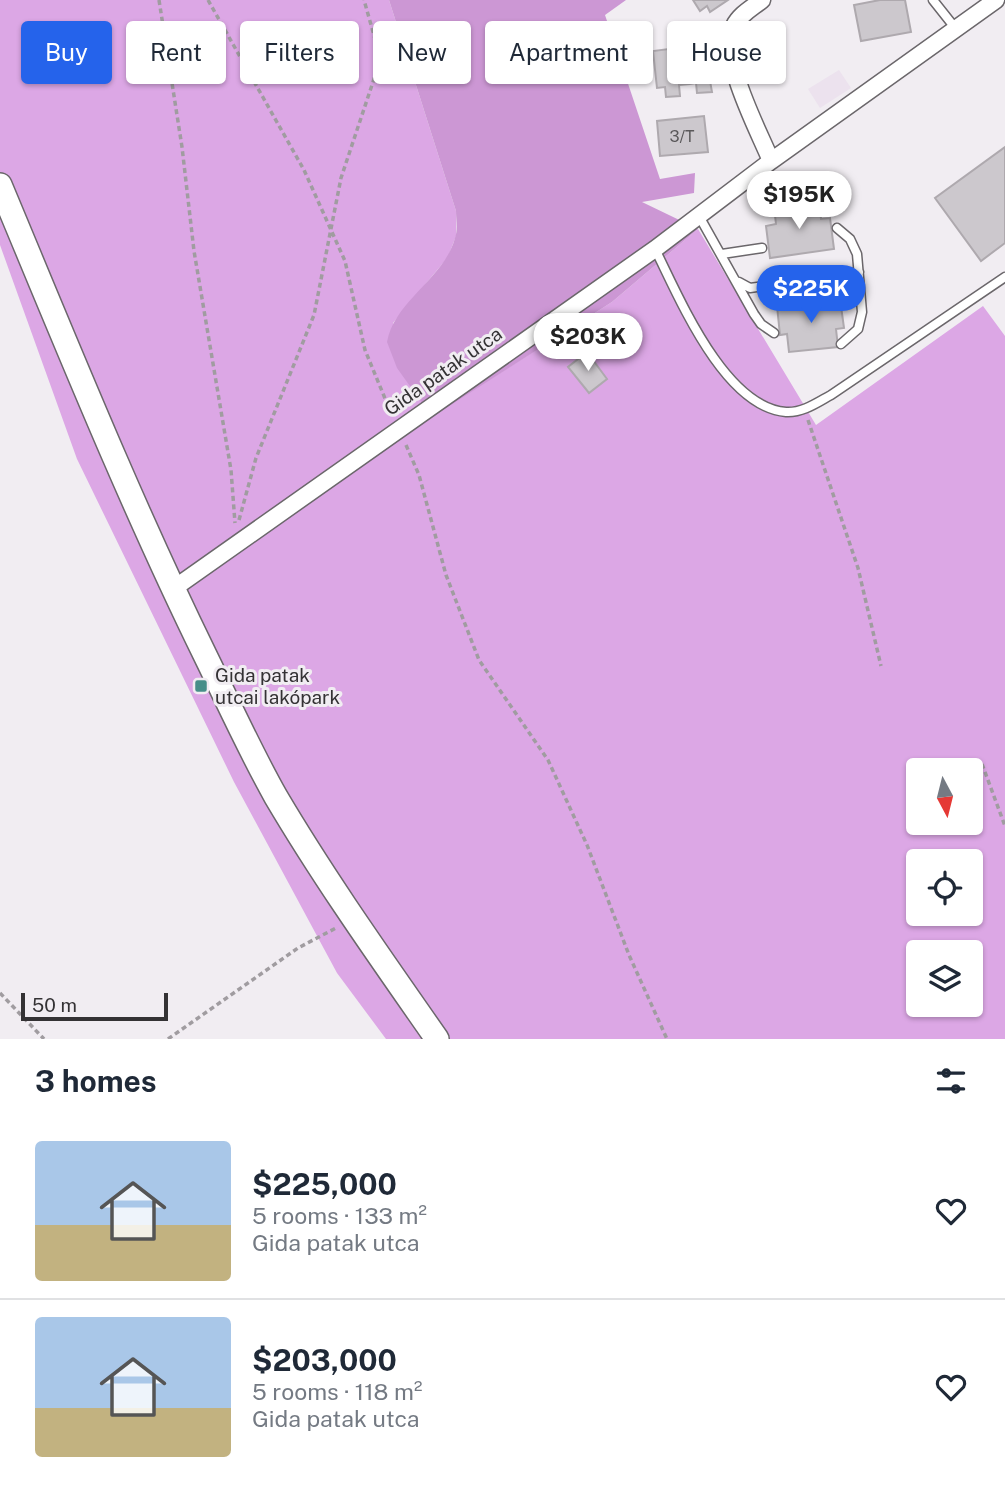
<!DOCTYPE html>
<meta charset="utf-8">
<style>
:root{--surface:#fff;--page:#f6f6f7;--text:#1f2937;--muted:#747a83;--line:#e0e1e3;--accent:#2563eb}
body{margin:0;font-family:"Public Sans",sans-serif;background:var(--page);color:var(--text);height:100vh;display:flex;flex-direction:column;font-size:26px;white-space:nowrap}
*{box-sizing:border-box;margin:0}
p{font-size:23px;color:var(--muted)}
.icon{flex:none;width:38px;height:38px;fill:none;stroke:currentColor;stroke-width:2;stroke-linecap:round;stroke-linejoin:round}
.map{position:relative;height:1039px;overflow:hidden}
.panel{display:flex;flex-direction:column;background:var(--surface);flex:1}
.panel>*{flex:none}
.top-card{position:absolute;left:21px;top:21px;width:964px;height:63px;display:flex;gap:14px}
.needle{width:46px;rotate:173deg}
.tools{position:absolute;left:906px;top:758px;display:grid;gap:14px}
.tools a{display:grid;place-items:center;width:77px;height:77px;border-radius:7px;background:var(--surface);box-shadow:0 2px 5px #0004;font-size:35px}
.scale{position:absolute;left:21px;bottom:18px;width:147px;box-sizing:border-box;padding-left:7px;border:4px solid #343234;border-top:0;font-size:19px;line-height:24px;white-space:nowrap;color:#343234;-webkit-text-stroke:5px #f1edf2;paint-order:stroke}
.price{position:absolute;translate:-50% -60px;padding:0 16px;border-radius:24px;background:#fff;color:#222;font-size:23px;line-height:46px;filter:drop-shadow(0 2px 4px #0008)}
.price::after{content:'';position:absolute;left:50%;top:42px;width:21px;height:16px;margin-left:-10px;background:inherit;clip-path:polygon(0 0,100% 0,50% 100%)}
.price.on{background:var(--accent);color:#fff}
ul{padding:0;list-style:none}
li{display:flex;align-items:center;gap:21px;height:175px;padding:0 35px}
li+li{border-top:2px solid var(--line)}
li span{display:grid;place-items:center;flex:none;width:196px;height:140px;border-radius:7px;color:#555}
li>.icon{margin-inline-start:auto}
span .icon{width:84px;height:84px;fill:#fffc;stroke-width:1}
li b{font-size:30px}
h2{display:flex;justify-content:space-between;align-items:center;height:84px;padding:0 35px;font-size:30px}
.pill{padding:0 24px;border-radius:7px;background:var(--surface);box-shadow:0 2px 5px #0004;font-size:24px;line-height:63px}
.pill.on{background:var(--accent);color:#fff}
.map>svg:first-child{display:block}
</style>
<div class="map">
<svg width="1005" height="1039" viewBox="0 0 1005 1039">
<rect width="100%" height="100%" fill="#f1edf2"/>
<path fill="#ece2ee" d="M 839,70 L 851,88 L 820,108 L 808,89 Z"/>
<path fill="#dca7e5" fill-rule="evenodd" d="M 0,0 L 389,0 L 456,211 L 456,236 L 448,257 L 393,323 L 431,417 L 612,302 L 698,229 L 816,425 L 983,306 L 1005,336 L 1005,1039 L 386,1039 L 337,973 L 234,782 L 77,459 L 0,245 ZM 919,770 L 971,770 L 971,822 L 919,822 ZM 919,861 L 971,861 L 971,914 L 919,914 ZM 919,952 L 971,952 L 971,1004 L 919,1004 Z"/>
<path fill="#cc97d4" d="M 389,0 L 626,0 L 605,15 L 660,179 L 695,173 L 694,193 L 642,202 L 698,229 L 612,302 L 432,417 L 397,368 L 387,342 C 395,300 444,279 455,238 C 458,230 456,219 456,211 Z"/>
<path fill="#ccc8cd" stroke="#aea9ae" stroke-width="2" d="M 693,0 L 728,0 L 710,12 L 707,6 L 700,11 Z
M 880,0 L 905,0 L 911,32 L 861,41 L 854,5 Z
M 716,43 L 720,80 L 710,81 L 712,92 L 697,93 L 696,83 L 689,84 L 684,47 Z
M 684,47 L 689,84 L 679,85 L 680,96 L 666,97 L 665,87 L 657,88 L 653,51 Z
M 704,116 L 708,152 L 660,156 L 657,121 Z
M 1005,147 L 1005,243 L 981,261 L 935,198 Z
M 819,201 L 821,219 L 830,218 L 834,249 L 770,258 L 766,226 L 776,224 L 774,207 Z
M 840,299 L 844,328 L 836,329 L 838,347 L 789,352 L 787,334 L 780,335 L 777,306 Z
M 587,352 L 607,379 L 589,393 L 568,367 Z"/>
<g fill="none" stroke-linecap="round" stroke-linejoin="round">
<defs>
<path id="service" d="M 933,0 L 956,29
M 699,216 L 754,314 L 761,324 L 774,333
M 837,228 L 850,239 L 857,254 L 862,312 L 858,329 L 841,344
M 655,249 C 679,297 724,407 786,412 C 803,413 818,402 831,395 L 1005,277
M 722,254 L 762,248
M 739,282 L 750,288 L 859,272"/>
<path id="minor" d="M 762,0 C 752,8 740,14 734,26 C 719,58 758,129 771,161
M 173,589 L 655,249 L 771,161 L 996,0"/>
<path id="secondary" d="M 0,185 C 66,343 130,502 205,655 C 228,702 250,751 276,797 C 325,880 382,960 437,1039"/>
</defs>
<use href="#service" stroke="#6b676b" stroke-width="11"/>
<use href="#minor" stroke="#6b676b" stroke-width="19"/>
<use href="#secondary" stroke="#6b676b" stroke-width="26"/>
<path stroke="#a09ca0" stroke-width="3.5" stroke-dasharray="5 3.5" stroke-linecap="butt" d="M 159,0 L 182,147 L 194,251 L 231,470 L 235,523
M 208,0 L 304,170 L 345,261 L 365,350 L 391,413
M 808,420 L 858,568 L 881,666
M 406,445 L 419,475 L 446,575 L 479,660 L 548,760 L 587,845 L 629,955 L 667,1039
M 239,520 L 256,458 L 314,315 L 341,178 L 375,76 L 379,53 L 364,0
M 982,764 L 1005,826
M 0,993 L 44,1039
M 168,1039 L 298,948 L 336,928"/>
<use href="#service" stroke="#fff" stroke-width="8"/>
<use href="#minor" stroke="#fff" stroke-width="16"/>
<use href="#secondary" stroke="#fff" stroke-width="23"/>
</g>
<rect fill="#468e89" stroke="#f1edf2" stroke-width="2.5" x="194" y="679" width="14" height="14" rx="3.5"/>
<g text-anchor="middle" stroke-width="6" stroke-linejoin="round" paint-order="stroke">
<g font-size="16" fill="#5a585a">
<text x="682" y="142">3/T</text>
</g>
<g font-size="19" fill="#343234" stroke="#f1edf2">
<text transform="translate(443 371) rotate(-35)" y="7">Gida patak utca</text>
</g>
<g font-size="19" fill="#343234" stroke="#f1edf2" text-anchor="start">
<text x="215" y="682">Gida patak<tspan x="215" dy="22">utcai lakópark</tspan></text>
</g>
</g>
</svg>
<div class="tools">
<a><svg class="needle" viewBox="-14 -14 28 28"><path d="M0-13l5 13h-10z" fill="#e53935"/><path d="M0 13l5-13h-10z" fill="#747a83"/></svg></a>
<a><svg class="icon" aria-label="locate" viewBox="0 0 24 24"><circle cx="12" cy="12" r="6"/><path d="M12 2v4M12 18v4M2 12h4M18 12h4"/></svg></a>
<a><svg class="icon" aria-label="layers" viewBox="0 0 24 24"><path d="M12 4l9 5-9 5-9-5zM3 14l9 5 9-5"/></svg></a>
</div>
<div class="scale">50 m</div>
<b class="price" style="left:799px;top:231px">$195K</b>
<b class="price on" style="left:811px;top:325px">$225K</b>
<b class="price" style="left:588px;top:373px">$203K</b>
<div class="top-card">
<a class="pill on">Buy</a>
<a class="pill">Rent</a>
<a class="pill">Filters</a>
<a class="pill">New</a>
<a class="pill">Apartment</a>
<a class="pill">House</a>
</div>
</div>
<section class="panel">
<h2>3 homes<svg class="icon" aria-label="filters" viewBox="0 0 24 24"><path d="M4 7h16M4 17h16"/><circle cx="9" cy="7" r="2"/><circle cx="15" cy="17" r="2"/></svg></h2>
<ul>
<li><span style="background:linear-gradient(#a9c7e8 60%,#c2b280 0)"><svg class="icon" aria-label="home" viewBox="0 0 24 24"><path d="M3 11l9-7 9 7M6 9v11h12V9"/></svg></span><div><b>$225,000</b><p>5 rooms · 133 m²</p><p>Gida patak utca</p></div><svg class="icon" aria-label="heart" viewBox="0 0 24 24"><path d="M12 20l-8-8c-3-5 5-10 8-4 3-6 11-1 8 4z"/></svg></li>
<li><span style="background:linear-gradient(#a9c7e8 65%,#c2b280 0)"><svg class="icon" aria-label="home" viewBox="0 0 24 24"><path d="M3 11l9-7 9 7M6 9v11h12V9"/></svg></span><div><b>$203,000</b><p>5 rooms · 118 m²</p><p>Gida patak utca</p></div><svg class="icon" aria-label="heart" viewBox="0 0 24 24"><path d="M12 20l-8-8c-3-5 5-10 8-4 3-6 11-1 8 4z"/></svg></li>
</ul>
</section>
